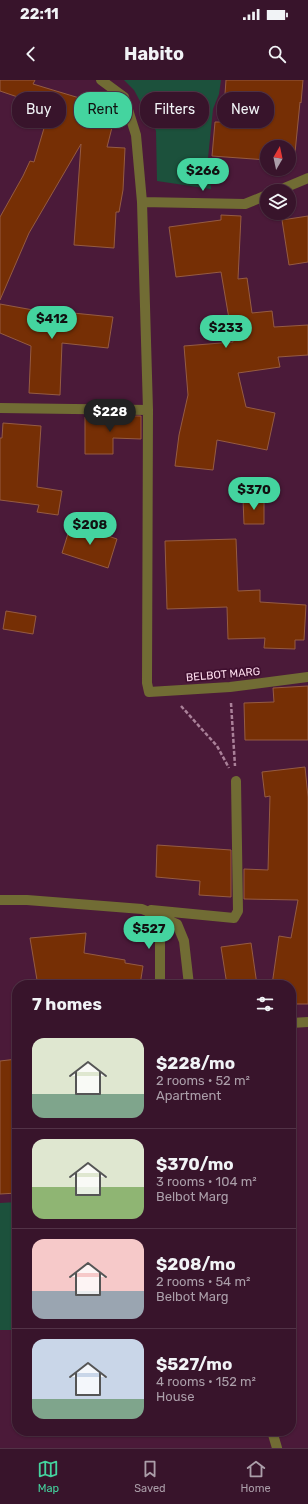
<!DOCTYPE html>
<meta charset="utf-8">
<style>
:root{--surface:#38142b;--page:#432137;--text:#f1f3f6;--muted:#ab9ea9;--line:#523347;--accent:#44d49f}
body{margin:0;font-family:Rubik,sans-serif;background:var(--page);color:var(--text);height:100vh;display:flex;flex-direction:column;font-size:15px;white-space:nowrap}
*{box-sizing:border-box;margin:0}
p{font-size:13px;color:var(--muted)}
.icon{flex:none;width:22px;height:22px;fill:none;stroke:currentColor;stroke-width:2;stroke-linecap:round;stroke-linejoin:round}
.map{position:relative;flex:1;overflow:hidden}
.side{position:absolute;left:12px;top:900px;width:284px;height:456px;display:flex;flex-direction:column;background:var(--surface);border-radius:16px;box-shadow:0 1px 3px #0004,0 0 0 1px var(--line)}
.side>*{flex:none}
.top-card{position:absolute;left:12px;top:12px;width:284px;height:36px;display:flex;gap:8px}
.needle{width:26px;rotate:9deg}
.tools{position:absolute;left:260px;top:60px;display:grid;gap:8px}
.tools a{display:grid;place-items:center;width:36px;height:36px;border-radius:50%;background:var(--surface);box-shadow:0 1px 3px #0004,0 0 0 1px var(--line);font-size:20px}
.price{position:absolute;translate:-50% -34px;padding:0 9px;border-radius:14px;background:var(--accent);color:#111;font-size:13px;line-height:26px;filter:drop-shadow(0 1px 2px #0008)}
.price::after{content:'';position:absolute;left:50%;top:24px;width:12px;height:9px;margin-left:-6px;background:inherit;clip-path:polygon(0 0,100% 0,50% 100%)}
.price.selected{background:#222;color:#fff}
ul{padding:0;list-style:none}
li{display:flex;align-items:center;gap:12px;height:100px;padding:0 20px}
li+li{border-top:1px solid var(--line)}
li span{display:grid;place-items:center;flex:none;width:112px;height:80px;border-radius:12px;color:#555}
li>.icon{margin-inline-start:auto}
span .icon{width:48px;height:48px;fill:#fffc;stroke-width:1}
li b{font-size:17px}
h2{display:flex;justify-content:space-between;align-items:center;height:48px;padding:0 20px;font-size:17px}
.tag{padding:0 14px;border-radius:16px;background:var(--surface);box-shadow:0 1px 3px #0004,0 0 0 1px var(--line);font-size:14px;line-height:36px}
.tag.selected{background:var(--accent);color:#111}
.status{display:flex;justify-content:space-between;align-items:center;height:28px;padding:0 20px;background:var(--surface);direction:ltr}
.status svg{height:11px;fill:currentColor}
header{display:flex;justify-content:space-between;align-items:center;height:52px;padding:0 20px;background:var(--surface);font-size:18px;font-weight:700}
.tabs{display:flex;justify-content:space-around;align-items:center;height:56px;border-top:1px solid var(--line);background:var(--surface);font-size:11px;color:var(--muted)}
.tabs a{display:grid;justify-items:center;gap:2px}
.tabs .selected{color:var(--accent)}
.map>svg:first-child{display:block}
</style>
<div class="status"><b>22:11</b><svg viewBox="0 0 49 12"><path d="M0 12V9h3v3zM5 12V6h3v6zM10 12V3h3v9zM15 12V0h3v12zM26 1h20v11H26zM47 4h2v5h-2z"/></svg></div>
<header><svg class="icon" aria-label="back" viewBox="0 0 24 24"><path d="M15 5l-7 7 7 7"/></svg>Habito<svg class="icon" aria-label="search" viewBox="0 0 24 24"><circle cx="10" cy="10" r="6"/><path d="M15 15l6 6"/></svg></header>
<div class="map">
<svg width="308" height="1368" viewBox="0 0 308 1368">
<rect width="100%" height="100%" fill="#4b1a39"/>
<path fill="#1c513c" d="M 124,0 L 221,0 L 219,14 L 213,29 L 208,78 L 211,109 L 157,101 L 156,51 L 134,10 Z
M 17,1122 L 17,1250 L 0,1250 L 0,1123 Z"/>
<path fill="#762f05" stroke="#955b42" d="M 0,0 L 35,0 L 33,4 L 96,23 L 97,19 L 118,24 L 107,67 L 125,68 L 123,110 L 119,132 L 116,132 L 114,168 L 74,165 L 81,64 L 29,153 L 0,220 L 0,137 L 23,96 L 30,81 L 34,82 L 50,28 L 0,11 Z
M 226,0 L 303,0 L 301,23 L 300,22 L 294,83 L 289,82 L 289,67 L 267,67 L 267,80 L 212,76 L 215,42 L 223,42 Z
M 221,135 L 241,136 L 238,199 L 247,198 L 252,233 L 272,231 L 274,247 L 308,245 L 308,275 L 278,277 L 280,287 L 238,293 L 246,327 L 275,333 L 267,370 L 217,360 L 213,390 L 175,386 L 179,355 L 188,315 L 184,266 L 233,262 L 221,192 L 176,197 L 169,147 L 221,140 Z
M 308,136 L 308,182 L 289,185 L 282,140 Z
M 0,224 L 72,237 L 73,233 L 113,237 L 108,268 L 62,263 L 60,315 L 29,313 L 31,266 L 0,253 Z
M 117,336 L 141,336 L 141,359 L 113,358 L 113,374 L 85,374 L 85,337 L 117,338 Z
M 3,343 L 41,346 L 37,407 L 62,411 L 58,435 L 37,432 L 39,425 L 0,420 L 0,358 L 2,358 Z
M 264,418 L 264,444 L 244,444 L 243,419 Z
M 71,444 L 117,459 L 108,488 L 62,473 Z
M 236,459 L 238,511 L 260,510 L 260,522 L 306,525 L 304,560 L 295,560 L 295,569 L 264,568 L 265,558 L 228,559 L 227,527 L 167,529 L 165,461 Z
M 6,531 L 36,536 L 33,554 L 3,549 Z
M 308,606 L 308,660 L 245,660 L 244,623 L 274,622 L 273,608 Z
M 305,687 L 308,717 L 308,924 L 291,924 L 291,905 L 272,905 L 279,856 L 291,858 L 298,820 L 244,819 L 244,789 L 268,790 L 270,716 L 265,717 L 262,692 Z
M 157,765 L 231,770 L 231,817 L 199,815 L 200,801 L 156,797 Z
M 86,853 L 84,873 L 125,880 L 125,883 L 143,886 L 140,905 L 65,905 L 37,900 L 30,858 Z
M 251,863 L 257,905 L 227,905 L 221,867 Z
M 17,979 L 17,1113 L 0,1114 L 0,981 Z"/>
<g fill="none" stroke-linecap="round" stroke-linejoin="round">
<path stroke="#aa8199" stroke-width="2.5" stroke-dasharray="4 2" stroke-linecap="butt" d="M 231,623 L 235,686
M 181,626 L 217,666 L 229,688"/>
<path stroke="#716c34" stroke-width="10" d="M 101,0 L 124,17 L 136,55 L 142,122 L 148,330 L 147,603 L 149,612 L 230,607 L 308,597
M 277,111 L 308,98
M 142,122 L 245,124 L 267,115
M 0,328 L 148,330
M 0,820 L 27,820 L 142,829 L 177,844 L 184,861 L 189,905
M 151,830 L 234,838 L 238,831 L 236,701
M 150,836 L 158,843 L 160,855 L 160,900 L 162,905
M 291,943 L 308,942
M 272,1351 L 277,1368"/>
</g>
<g text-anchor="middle" stroke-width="3.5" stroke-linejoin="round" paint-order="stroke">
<g font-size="11" fill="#fddced" stroke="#3f0f2f">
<text transform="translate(223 594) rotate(-5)" y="4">BELBOT MARG</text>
</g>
</g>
</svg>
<div class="tools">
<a><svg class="needle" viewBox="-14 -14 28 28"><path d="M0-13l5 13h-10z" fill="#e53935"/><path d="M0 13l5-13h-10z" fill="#ab9ea9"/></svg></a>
<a><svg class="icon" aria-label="layers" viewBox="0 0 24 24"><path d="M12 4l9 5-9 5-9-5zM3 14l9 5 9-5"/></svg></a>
</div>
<b class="price" style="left:203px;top:112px">$266</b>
<b class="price" style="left:52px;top:260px">$412</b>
<b class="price" style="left:226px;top:269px">$233</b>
<b class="price selected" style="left:110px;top:353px">$228</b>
<b class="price" style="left:254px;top:431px">$370</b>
<b class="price" style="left:90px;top:466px">$208</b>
<b class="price" style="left:149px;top:870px">$527</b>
<div class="top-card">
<a class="tag">Buy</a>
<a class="tag selected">Rent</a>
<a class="tag">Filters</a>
<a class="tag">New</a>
</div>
<section class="side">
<h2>7 homes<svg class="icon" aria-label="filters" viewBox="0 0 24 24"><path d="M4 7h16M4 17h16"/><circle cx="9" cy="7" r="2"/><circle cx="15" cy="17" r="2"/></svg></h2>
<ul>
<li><span style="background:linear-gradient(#dfe7d0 70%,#7fa58c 0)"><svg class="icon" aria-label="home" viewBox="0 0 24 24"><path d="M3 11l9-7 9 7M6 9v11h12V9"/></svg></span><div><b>$228/mo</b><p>2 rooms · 52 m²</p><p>Apartment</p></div></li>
<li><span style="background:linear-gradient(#dfe7d0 60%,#8fb573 0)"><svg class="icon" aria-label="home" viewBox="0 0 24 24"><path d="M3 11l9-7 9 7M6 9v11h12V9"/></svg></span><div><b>$370/mo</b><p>3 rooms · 104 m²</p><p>Belbot Marg</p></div></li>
<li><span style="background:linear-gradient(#f6c9c9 65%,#9aa5b1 0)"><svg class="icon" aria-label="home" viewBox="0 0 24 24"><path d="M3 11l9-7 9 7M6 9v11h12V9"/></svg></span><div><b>$208/mo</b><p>2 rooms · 54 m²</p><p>Belbot Marg</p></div></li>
<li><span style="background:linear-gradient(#c9d6e8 75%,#7fa58c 0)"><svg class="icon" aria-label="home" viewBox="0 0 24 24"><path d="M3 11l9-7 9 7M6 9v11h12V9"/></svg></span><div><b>$527/mo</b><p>4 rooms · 152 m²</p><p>House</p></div></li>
</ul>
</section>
</div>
<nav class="tabs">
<a class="selected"><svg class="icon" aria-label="map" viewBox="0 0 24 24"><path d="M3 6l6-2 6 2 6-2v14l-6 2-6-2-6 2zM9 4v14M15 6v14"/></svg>Map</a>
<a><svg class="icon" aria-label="saved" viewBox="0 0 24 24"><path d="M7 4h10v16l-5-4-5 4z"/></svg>Saved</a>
<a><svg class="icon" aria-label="home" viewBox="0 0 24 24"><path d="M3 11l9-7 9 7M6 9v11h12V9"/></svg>Home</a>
</nav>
